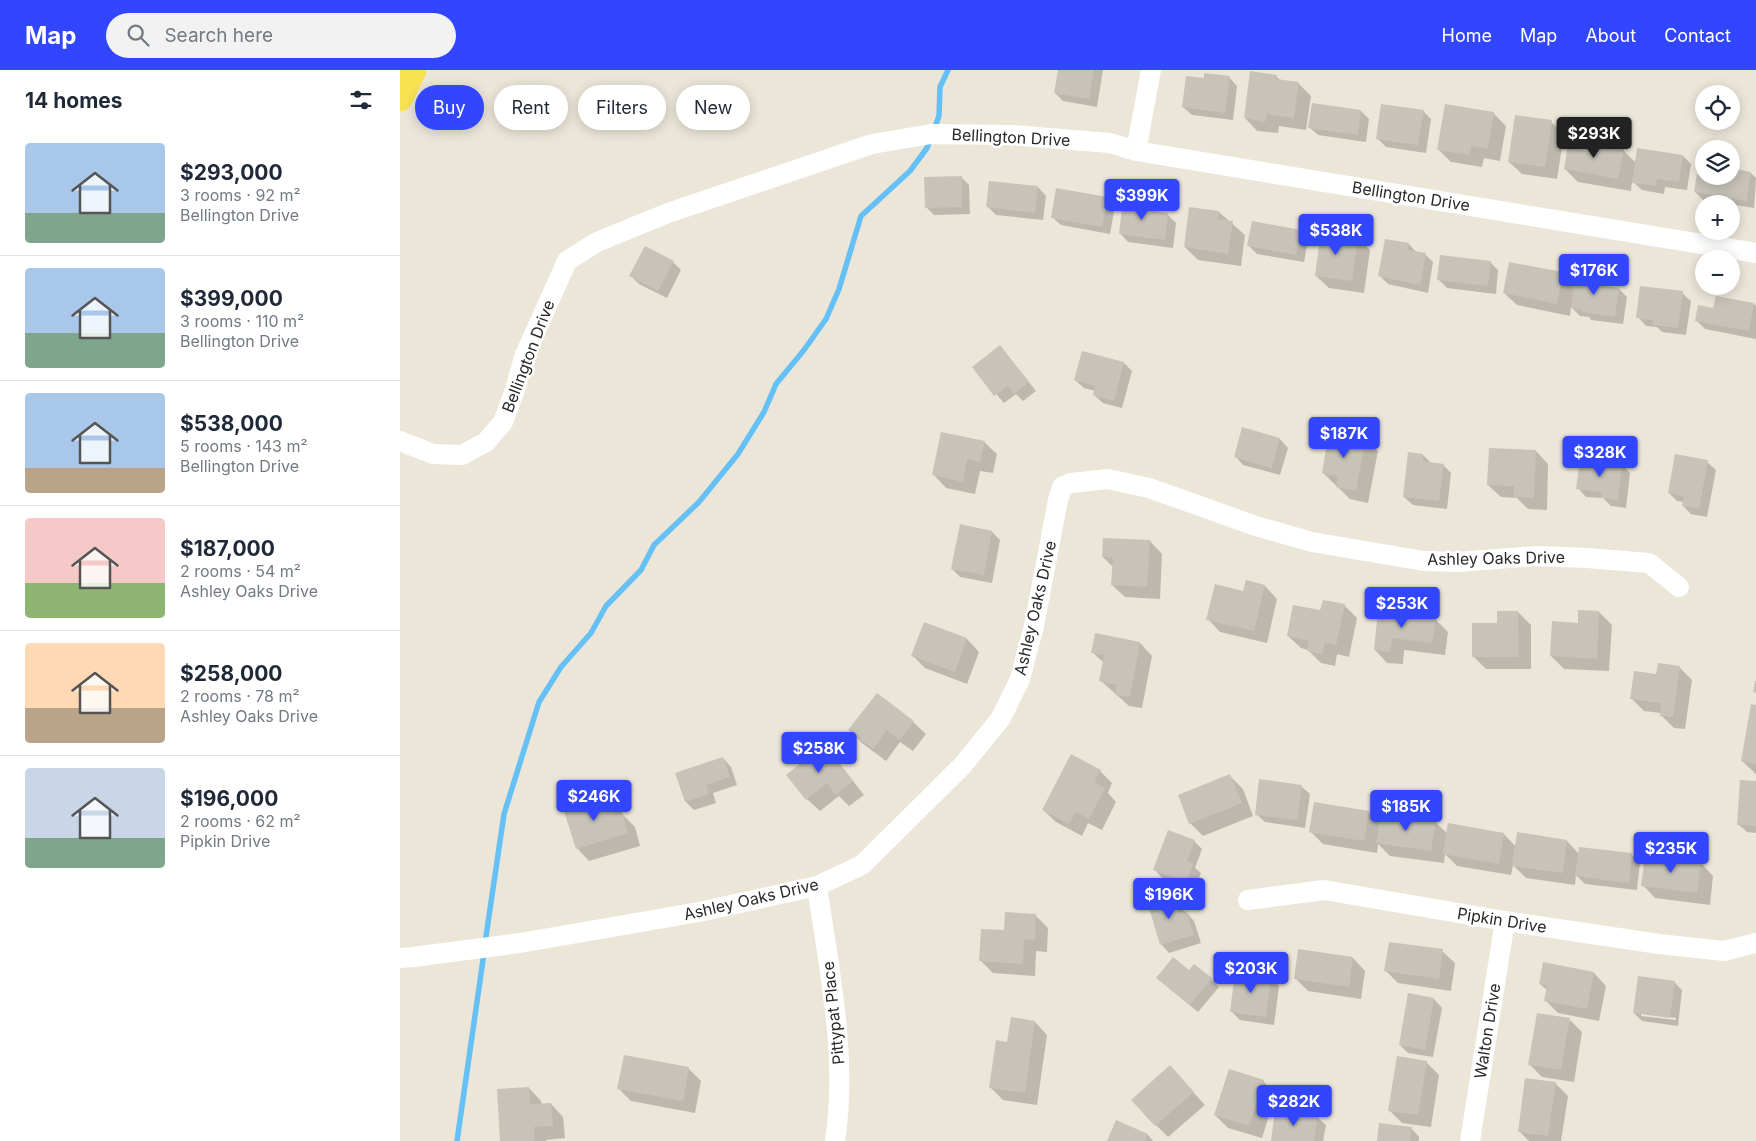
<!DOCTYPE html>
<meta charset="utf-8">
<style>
:root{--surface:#fff;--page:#f2f2f3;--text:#1f2937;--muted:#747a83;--line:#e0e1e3;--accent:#3346ff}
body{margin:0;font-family:Inter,sans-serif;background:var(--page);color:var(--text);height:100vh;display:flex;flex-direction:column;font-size:19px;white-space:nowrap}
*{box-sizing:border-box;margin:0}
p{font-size:16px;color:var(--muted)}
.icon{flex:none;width:28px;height:28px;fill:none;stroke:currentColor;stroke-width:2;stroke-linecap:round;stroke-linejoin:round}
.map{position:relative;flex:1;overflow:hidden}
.drawer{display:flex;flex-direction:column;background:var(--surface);width:400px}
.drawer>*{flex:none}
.guide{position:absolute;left:15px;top:15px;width:475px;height:45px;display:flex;gap:10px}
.controls{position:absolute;left:1295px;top:15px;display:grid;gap:10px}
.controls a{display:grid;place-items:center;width:45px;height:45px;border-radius:50%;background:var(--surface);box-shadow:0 2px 12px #0003;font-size:25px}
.price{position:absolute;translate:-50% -42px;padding:0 11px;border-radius:5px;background:var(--accent);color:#fff;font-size:16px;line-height:32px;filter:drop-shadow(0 1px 2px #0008)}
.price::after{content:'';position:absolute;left:50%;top:30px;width:15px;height:11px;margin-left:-8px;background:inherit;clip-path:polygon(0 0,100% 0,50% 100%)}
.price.on{background:#222;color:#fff}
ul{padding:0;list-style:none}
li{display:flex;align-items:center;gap:15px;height:125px;padding:0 25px}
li+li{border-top:1px solid var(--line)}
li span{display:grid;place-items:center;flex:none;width:140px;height:100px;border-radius:5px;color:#555}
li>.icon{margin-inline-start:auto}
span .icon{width:60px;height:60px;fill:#fffc;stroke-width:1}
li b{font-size:21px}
h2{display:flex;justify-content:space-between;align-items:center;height:60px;padding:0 25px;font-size:21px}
.tag{padding:0 18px;border-radius:22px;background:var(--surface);box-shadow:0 2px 12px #0003;font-size:18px;line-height:45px}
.tag.on{background:var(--accent);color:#fff}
header{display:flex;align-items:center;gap:30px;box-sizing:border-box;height:70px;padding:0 25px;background:var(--accent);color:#fff}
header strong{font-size:24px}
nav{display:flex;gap:28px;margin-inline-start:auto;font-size:18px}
.search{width:350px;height:45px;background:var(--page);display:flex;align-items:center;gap:12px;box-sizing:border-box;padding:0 18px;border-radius:28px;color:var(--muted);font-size:19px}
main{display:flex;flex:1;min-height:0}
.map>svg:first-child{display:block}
</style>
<header>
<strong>Map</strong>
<div class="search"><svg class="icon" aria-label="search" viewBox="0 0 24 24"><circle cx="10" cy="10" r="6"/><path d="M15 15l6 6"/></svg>Search here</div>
<nav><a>Home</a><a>Map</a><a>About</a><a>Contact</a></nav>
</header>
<main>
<section class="drawer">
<h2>14 homes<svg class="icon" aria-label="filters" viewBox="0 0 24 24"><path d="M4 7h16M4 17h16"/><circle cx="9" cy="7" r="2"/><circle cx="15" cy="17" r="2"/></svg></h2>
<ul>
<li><span style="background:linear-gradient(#a9c7e8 70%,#7fa58c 0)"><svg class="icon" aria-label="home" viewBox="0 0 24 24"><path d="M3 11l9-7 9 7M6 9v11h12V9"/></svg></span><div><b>$293,000</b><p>3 rooms · 92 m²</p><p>Bellington Drive</p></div></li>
<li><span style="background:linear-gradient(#a9c7e8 65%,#7fa58c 0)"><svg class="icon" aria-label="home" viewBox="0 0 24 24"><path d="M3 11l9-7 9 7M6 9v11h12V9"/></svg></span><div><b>$399,000</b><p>3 rooms · 110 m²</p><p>Bellington Drive</p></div></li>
<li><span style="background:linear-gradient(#a9c7e8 75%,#b9a48a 0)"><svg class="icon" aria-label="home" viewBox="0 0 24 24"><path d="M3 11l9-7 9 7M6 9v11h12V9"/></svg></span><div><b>$538,000</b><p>5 rooms · 143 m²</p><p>Bellington Drive</p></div></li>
<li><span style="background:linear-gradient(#f6c9c9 65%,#8fb573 0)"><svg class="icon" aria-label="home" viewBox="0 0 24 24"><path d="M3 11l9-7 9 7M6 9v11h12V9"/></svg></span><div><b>$187,000</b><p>2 rooms · 54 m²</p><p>Ashley Oaks Drive</p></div></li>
<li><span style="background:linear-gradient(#ffd9b3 65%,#b9a48a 0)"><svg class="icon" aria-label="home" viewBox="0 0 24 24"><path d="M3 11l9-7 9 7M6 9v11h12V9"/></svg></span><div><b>$258,000</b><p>2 rooms · 78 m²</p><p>Ashley Oaks Drive</p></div></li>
<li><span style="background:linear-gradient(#c9d6e8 70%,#7fa58c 0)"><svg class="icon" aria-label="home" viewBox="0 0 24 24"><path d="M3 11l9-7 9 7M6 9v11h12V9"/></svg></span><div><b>$196,000</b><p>2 rooms · 62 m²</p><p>Pipkin Drive</p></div></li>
</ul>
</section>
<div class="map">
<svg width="1356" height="1071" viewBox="0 0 1356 1071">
<rect width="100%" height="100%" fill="#ece6d9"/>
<path fill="#0003" fill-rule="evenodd" d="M 659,0 L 703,0 L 697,37 L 663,31 L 655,23 Z
M 876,6 L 881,11 L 898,13 L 911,26 L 906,60 L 879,56 L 878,63 L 857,61 L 845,48 Z
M 829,7 L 837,16 L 833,50 L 792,45 L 783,37 L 805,10 Z
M 961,41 L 969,49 L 966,72 L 918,65 L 909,57 Z
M 1023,41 L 1031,49 L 1026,83 L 986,77 L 977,68 Z
M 1093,43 L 1106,56 L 1100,91 L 1084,88 L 1082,97 L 1051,92 L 1038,79 Z
M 1151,52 L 1164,64 L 1157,109 L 1122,104 L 1109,92 Z
M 1223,80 L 1236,93 L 1283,86 L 1291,94 L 1287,120 L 1265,117 L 1264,124 L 1242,120 L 1232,111 L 1231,121 L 1178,112 L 1165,99 Z
M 1351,103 L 1356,108 L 1354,138 L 1303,130 L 1295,122 L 1315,109 L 1315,106 L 1331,106 Z
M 561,107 L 569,115 L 570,144 L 534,145 L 526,137 Z
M 638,117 L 646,126 L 643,150 L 596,145 L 588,137 Z
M 706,128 L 715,136 L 710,164 L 661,155 L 652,147 Z
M 747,134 L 756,143 L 768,145 L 776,153 L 773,178 L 728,172 L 720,163 Z
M 819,142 L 845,165 L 841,196 L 798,190 L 785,177 Z
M 900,161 L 908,169 L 904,192 L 857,184 L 848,175 Z
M 957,167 L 970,180 L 964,223 L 929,218 L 916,206 Z
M 1009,174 L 1016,182 L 1025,184 L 1033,192 L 1028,223 L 988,214 L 980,206 Z
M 273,192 L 281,200 L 267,228 L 239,214 L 231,206 Z
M 1090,192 L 1098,200 L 1096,224 L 1047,218 L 1039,210 Z
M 1163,204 L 1175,216 L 1199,208 L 1207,217 L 1219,219 L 1227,227 L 1223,254 L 1191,250 L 1189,247 L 1180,246 L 1171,237 L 1170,246 L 1117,235 L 1104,223 Z
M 1282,223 L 1291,231 L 1286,265 L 1262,262 L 1257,257 L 1246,256 L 1238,247 Z
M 1354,234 L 1356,236 L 1356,269 L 1305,259 L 1297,251 L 1314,240 Z
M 600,276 L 636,321 L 623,331 L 616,324 L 604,333 L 573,297 Z
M 724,293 L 732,301 L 722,338 L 703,333 L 694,325 L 695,321 L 684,318 L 675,310 Z
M 843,359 L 880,369 L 888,378 L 880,405 L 843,395 L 835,386 Z
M 965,369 L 978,381 L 968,433 L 950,429 L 923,403 Z
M 584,372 L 597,384 L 593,403 L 580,401 L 575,424 L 546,418 L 534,405 Z
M 1136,381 L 1148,394 L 1147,440 L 1128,439 L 1117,428 L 1101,427 L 1088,415 Z
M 1023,385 L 1031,393 L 1043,395 L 1051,403 L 1047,439 L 1013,435 L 1004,427 Z
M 1307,392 L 1316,400 L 1307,447 L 1291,444 L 1283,436 L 1284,432 L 1277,431 L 1269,423 Z
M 1222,395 L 1230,403 L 1226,438 L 1211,436 L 1203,428 L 1186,427 L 1178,418 Z
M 561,456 L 592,462 L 600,470 L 592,513 L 560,507 L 552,499 Z
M 750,471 L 762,484 L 760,529 L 725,527 L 712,515 L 713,497 L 703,487 Z
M 865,516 L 877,529 L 867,573 L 820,562 L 808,549 L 844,522 Z
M 944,535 L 957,548 L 949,587 L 937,584 L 935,596 L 921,593 L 908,580 L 901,578 L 888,566 L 921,542 Z
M 979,542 L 1035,549 L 1048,562 L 1045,585 L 1004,580 L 1003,594 L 987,593 L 975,580 Z
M 1118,542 L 1131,555 L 1131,599 L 1086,599 L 1074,587 L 1098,554 Z
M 1199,542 L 1212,555 L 1209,601 L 1164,599 L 1151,586 L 1179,554 Z
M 525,554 L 567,569 L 579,582 L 567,614 L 525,598 L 513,586 Z
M 740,573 L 752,586 L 742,638 L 729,636 L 701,611 L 704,593 L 692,582 Z
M 1279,597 L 1292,610 L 1285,659 L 1274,658 L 1261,645 L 1261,643 L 1244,641 L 1231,628 L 1257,605 Z
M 1356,636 L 1356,704 L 1342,691 Z
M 513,652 L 526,664 L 513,681 L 500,672 L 486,691 L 462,673 L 450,660 Z
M 424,677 L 436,689 L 464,725 L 449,736 L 439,726 L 420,741 L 407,729 Z
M 323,688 L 331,697 L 337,715 L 313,723 L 316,733 L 294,740 L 286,732 L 276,704 Z
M 700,701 L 712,713 L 708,723 L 716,732 L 702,760 L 688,753 L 682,766 L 656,752 L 643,740 Z
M 830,706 L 843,719 L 853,746 L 803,766 L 790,753 Z
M 1356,712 L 1356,763 L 1347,762 L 1338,754 Z
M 901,716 L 910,724 L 905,758 L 865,752 L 856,744 Z
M 208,726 L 221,738 L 223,745 L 235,757 L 240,776 L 189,791 L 177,778 Z
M 969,742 L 980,754 L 1035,752 L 1048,764 L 1104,764 L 1116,777 L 1167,771 L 1179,784 L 1231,784 L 1240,792 L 1237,820 L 1185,814 L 1176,805 L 1175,815 L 1126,808 L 1113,795 L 1111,805 L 1057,796 L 1045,784 L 1044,793 L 990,786 L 978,774 L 977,783 L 923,774 L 910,761 Z
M 794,771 L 802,779 L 795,798 L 801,803 L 794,820 L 762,808 L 754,799 Z
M 1301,793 L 1313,806 L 1310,835 L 1255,828 L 1243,815 Z
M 773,825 L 781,833 L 784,843 L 786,842 L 794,851 L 801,873 L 769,883 L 761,874 Z
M 635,845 L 648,858 L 647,882 L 636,881 L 635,906 L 593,903 L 581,891 L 605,861 Z
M 1042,881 L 1055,893 L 1051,921 L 998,913 L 986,901 Z
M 953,888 L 965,901 L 961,929 L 908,921 L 895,908 Z
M 789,901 L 811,909 L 819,917 L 798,942 L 766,916 Z
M 1194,903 L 1206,916 L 1199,951 L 1158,943 L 1145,930 L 1147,920 L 1140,914 Z
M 870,907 L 879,916 L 874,955 L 840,950 L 832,942 Z
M 1274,912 L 1282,920 L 1278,956 L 1242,951 L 1234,943 ZM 1241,943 L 1276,948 L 1276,950 L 1241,946 Z
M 1034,929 L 1042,938 L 1033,987 L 1008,983 L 1000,975 Z
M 1170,950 L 1182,962 L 1174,1012 L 1142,1007 L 1129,994 Z
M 635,952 L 647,965 L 637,1035 L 603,1030 L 591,1018 L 608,973 Z
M 225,986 L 289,999 L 301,1011 L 295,1043 L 231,1031 L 218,1018 Z
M 1026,992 L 1039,1005 L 1031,1057 L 1002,1053 L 990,1041 Z
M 770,997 L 805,1035 L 768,1067 L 756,1055 Z
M 863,1011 L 876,1024 L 862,1068 L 828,1058 L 815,1045 Z
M 1155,1013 L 1168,1026 L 1161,1071 L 1129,1071 L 1119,1061 Z
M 129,1018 L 141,1031 L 142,1035 L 151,1034 L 163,1047 L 165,1068 L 146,1070 L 146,1071 L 101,1071 Z
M 917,1047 L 926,1055 L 923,1071 L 872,1071 Z
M 717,1052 L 748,1065 L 753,1071 L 708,1071 Z
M 1011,1058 L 1019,1067 L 1019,1071 L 978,1071 Z"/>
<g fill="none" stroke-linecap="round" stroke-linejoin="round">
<path stroke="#65c1f5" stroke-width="5.5" d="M 85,873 L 104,744 L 139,632 L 161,597 L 191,563 L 206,536 L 241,500 L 254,475 L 299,432 L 338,384 L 364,342 L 376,314 L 404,280 L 426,249 L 439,219 L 461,146 L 510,101 L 527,78 L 539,46 L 540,17 L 548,0
M 57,1071 L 84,883"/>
</g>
<path fill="#c7c3b9" d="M 658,0 L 694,0 L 689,29 L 654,23 Z
M 850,1 L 877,5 L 876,9 L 899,12 L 894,48 L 867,44 L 865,52 L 844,48 Z
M 804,3 L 830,6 L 825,43 L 782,37 L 786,6 L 804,8 Z
M 912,33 L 961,40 L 958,65 L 908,58 Z
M 981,34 L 1024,40 L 1018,75 L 976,69 Z
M 1045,34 L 1094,42 L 1088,79 L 1071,76 L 1070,85 L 1037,80 Z
M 1115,45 L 1152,50 L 1145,97 L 1108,92 Z
M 1169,69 L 1224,79 L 1218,109 L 1164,99 Z
M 1237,78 L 1283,85 L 1279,112 L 1257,109 L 1256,116 L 1232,113 Z
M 1331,98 L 1351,102 L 1347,131 L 1294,122 L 1297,104 L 1314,107 L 1331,106 Z
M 562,106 L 562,137 L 525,138 L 524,107 Z
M 589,111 L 638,116 L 635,143 L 586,137 Z
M 656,118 L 707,127 L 702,157 L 651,148 Z
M 723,129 L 748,133 L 747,140 L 768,143 L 765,170 L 719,164 Z
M 789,137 L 819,141 L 818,149 L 833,151 L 828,184 L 784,177 Z
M 852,151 L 901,160 L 896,185 L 847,176 Z
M 921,161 L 958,166 L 952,211 L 915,206 Z
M 985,169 L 1009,173 L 1008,180 L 1026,183 L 1020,215 L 978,206 Z
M 245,176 L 274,191 L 258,221 L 229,206 Z
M 1040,185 L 1091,191 L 1088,216 L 1037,210 Z
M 1109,192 L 1163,202 L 1157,234 L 1103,223 Z
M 1175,203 L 1199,207 L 1198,215 L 1219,218 L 1215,247 L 1182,242 L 1182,240 L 1171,238 Z
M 1240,216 L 1283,221 L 1278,258 L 1253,255 L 1253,250 L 1236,248 Z
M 1316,226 L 1354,233 L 1349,261 L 1295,251 L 1298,235 L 1313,238 Z
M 600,275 L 629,312 L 614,324 L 608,316 L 594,326 L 572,297 Z
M 682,281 L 724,292 L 714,331 L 693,325 L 695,316 L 674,310 Z
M 842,357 L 880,368 L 872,398 L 834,387 Z
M 929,361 L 966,367 L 956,421 L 936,417 L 938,406 L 922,403 Z
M 541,362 L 585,371 L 580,392 L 567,389 L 563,412 L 532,405 Z
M 1089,378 L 1136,380 L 1134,428 L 1114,427 L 1114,416 L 1087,415 Z
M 1008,382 L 1023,384 L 1023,391 L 1044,394 L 1039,431 L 1003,427 Z
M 1275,384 L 1308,390 L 1299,439 L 1282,436 L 1284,426 L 1268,423 Z
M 1180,389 L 1222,394 L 1218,430 L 1201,428 L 1202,422 L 1176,419 Z
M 560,454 L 592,461 L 584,505 L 551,499 Z
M 703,468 L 750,470 L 747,517 L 711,515 L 713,488 L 702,487 Z
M 846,510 L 865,515 L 854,561 L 806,550 L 815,514 L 843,521 Z
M 923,530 L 945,534 L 936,575 L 925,573 L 922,584 L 907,581 L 909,571 L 887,566 L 893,535 L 920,540 Z
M 1178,540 L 1199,541 L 1197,589 L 1150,586 L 1152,551 L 1178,553 Z
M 978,541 L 1036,548 L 1032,573 L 992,568 L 990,582 L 974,580 Z
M 1097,541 L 1118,541 L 1119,587 L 1072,587 L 1072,553 L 1097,553 Z
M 524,552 L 567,568 L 555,602 L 511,586 Z
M 695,563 L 740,572 L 730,627 L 715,624 L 717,615 L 699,611 L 704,585 L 691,583 Z
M 1258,593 L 1280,596 L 1273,647 L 1260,646 L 1261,633 L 1230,629 L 1234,601 L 1256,604 Z
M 1355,611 L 1356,611 L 1356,623 L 1353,622 Z
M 477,623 L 514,651 L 500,670 L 487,660 L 473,679 L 448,660 Z
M 1351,634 L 1356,635 L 1356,694 L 1341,691 Z
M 424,675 L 453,711 L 436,725 L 427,713 L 406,730 L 386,705 Z
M 671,684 L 701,700 L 694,712 L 705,718 L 689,749 L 676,742 L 669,754 L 642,740 Z
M 323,687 L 330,707 L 306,715 L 309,724 L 285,732 L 275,703 Z
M 830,704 L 842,733 L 789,754 L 778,725 Z
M 859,709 L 902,715 L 897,750 L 855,745 Z
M 1340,710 L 1356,711 L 1356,756 L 1337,755 Z
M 209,724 L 215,745 L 222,743 L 228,763 L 176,779 L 163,738 Z
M 914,732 L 969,741 L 964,771 L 909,762 Z
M 981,742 L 1036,750 L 1031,781 L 976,773 Z
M 1048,753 L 1104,763 L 1099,794 L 1043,784 Z
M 768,760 L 795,770 L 787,791 L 793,794 L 786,812 L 753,800 Z
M 1117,762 L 1167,770 L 1163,803 L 1112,796 Z
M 1179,777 L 1232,783 L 1229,813 L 1175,806 Z
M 1245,785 L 1301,792 L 1297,823 L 1241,816 Z
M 773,823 L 779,843 L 786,841 L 794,865 L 760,875 L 747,831 Z
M 605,842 L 636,844 L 635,870 L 624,869 L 623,894 L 579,891 L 581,859 L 604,860 Z
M 989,872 L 1043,879 L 1039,909 L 984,901 Z
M 898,879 L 953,887 L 949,917 L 894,909 Z
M 773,887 L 789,900 L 794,894 L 812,908 L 790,935 L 756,908 Z
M 1143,892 L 1194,902 L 1187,939 L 1144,931 L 1147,915 L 1139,914 Z
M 835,902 L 871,906 L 866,947 L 830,942 Z
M 1238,906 L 1275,911 L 1270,948 L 1233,943 Z
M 1008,923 L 1034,928 L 1025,980 L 999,975 Z
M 1137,943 L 1170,948 L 1161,1000 L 1128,995 Z
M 611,947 L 635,951 L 625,1023 L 589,1018 L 596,970 L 607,972 Z
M 224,985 L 289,997 L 283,1031 L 217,1019 Z
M 997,986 L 1027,991 L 1018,1045 L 988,1041 Z
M 770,995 L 794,1022 L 755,1056 L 731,1030 Z
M 829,999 L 864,1010 L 849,1056 L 814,1045 Z
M 1125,1008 L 1156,1012 L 1148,1066 L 1118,1062 Z
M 129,1017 L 130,1034 L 151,1033 L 153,1056 L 134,1057 L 135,1071 L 100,1071 L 97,1019 Z
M 875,1040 L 918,1046 L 914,1071 L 871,1071 Z
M 716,1050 L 748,1064 L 745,1071 L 707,1071 Z
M 979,1053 L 1012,1057 L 1010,1071 L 977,1071 Z"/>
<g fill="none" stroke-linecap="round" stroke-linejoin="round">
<path stroke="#fff" stroke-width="20" d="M 736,81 L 751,0
M 0,371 L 33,384 L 62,385 L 86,372 L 103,352 L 115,320 L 124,287 L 167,191 L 197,172 L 268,143 L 472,74 L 531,64 L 611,65 L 710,73 L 736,81 L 1356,183
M 417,816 C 429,900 448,986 435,1071
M 848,830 L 924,820 L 1105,851 L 1259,874 L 1324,881 L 1356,873
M 0,888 L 13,887 L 120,873 L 299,842 L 417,816 L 462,795 L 562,696 L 601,648 L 620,609 L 634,556 L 658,430 L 662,417 L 671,413 L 708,409 L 749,418 L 856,456 L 912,472 L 1024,491 L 1058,492 L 1137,486 L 1187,488 L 1249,493 L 1279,517
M 1070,1071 L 1105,851"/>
<path stroke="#f8e252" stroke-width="25" d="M 0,29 L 14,0"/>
</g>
<g text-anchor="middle" stroke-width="5" stroke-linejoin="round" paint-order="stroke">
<g font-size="16" fill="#292929" stroke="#fff">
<text transform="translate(611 67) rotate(3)" y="6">Bellington Drive</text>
<text transform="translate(1011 126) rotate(9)" y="6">Bellington Drive</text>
<text transform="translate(128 286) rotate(-69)" y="6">Bellington Drive</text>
<text transform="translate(1096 488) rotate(-1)" y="6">Ashley Oaks Drive</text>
<text transform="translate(635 538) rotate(-77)" y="6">Ashley Oaks Drive</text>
<text transform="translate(351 829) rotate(-13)" y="6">Ashley Oaks Drive</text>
<text transform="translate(1102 850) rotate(9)" y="6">Pipkin Drive</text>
<text transform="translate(433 943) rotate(-96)" y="6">Pittypat Place</text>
<text transform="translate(1087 961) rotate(-81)" y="6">Walton Drive</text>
</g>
</g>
</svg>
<div class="controls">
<a><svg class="icon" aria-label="locate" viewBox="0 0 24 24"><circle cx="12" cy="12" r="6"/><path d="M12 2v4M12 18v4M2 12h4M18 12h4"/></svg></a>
<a><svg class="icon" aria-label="layers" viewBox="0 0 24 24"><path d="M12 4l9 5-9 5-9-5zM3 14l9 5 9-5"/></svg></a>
<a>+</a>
<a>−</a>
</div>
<b class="price on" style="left:1194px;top:89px">$293K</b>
<b class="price" style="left:742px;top:151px">$399K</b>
<b class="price" style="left:936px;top:186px">$538K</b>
<b class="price" style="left:1194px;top:226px">$176K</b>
<b class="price" style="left:944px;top:389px">$187K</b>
<b class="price" style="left:1200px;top:408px">$328K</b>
<b class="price" style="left:1002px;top:559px">$253K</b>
<b class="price" style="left:419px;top:704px">$258K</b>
<b class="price" style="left:194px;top:752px">$246K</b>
<b class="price" style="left:1006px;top:762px">$185K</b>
<b class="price" style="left:1271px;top:804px">$235K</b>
<b class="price" style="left:769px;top:850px">$196K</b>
<b class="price" style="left:851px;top:924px">$203K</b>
<b class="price" style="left:894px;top:1057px">$282K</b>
<div class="guide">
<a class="tag on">Buy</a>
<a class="tag">Rent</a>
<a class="tag">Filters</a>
<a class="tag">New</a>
</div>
</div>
</main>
